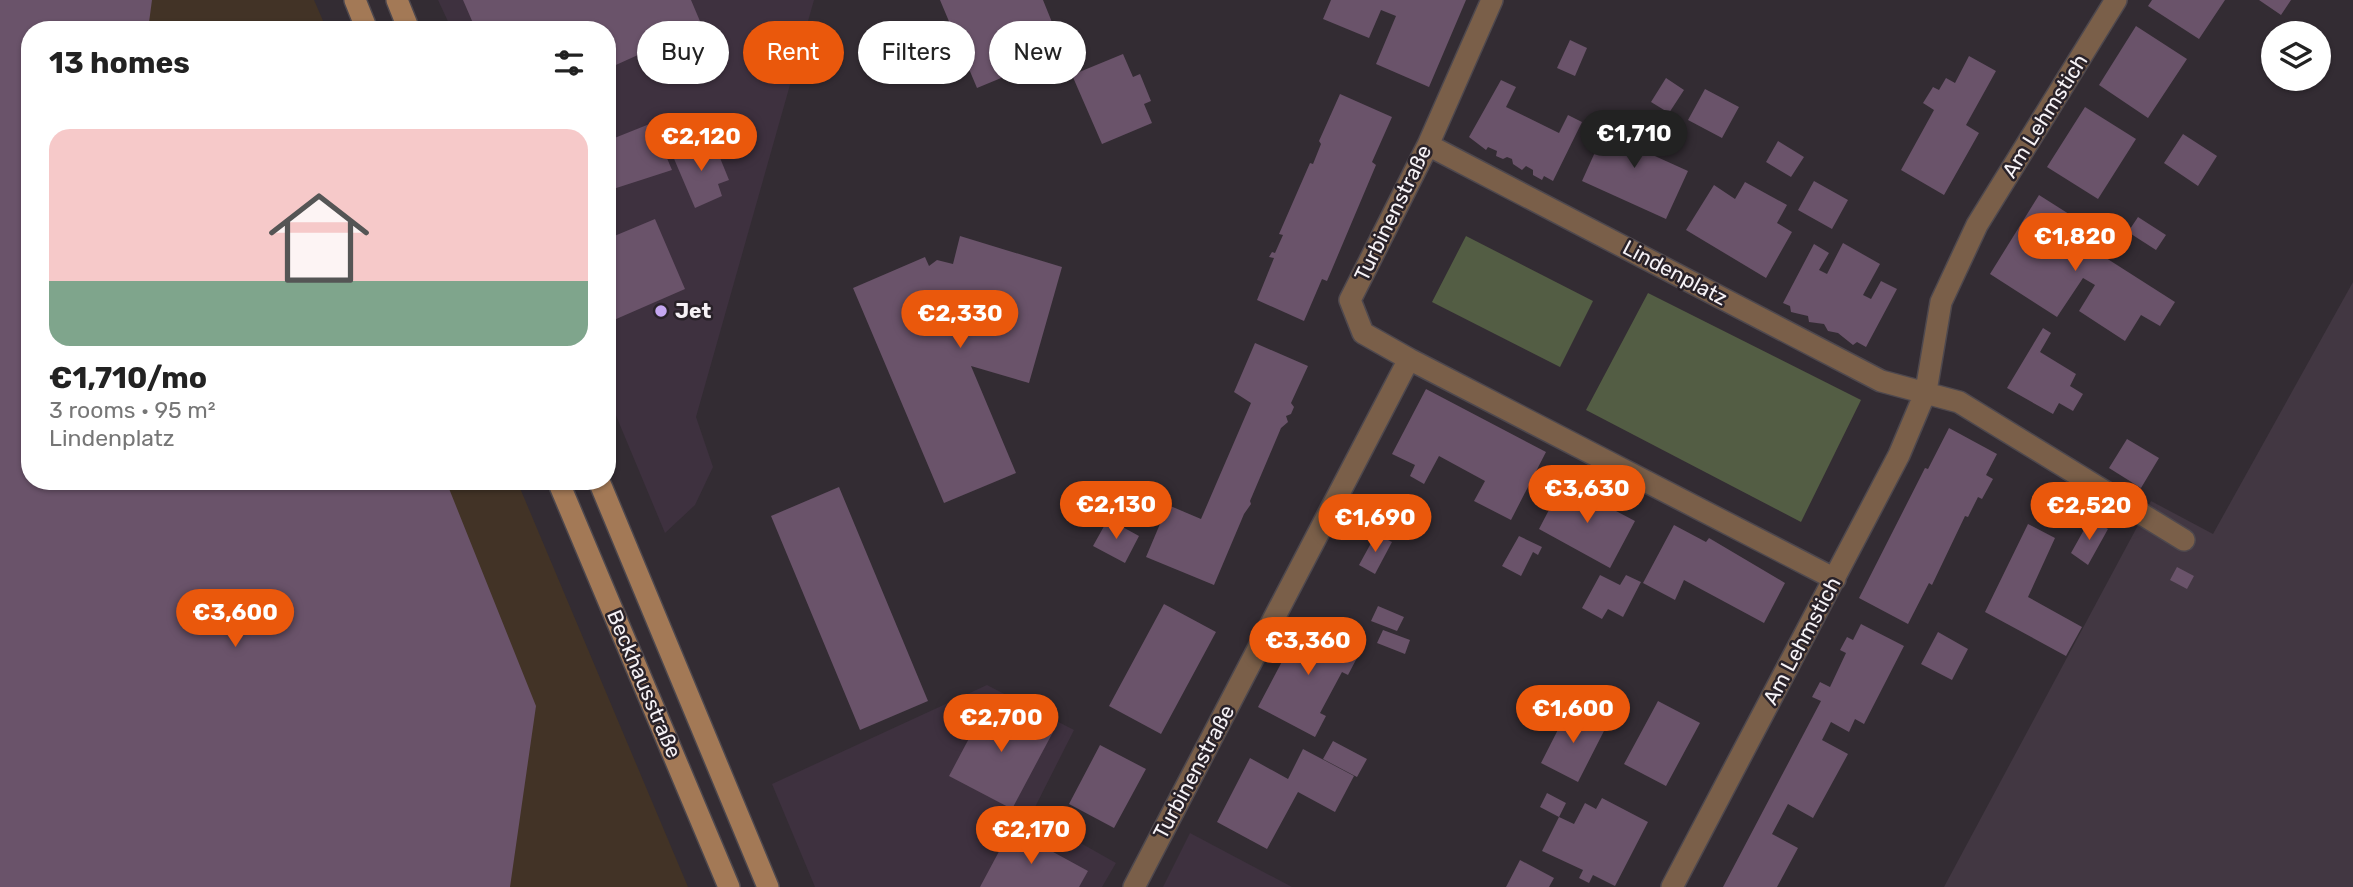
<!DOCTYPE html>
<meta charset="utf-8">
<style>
:root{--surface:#fff;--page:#f2f2f2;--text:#222;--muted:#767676;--line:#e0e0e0;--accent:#ea580c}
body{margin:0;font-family:Rubik,sans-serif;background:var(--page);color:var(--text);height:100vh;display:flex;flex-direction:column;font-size:26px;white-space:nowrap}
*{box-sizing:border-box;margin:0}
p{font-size:23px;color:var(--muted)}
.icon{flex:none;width:38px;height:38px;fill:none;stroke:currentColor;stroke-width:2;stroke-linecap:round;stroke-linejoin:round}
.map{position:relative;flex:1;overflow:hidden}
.details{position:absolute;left:21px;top:21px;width:595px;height:469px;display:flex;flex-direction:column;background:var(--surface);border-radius:28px;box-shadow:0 2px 5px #0004}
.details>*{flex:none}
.top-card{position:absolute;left:637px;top:21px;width:665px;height:63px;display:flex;gap:14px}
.buttons{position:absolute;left:2261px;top:21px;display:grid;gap:14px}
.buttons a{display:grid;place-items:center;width:70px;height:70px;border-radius:50%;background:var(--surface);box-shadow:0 2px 5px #0004;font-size:35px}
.price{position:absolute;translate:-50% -60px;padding:0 16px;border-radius:24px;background:var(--accent);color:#fff;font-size:23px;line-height:46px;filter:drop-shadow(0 2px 4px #0008)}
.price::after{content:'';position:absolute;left:50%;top:42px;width:21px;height:16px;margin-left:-10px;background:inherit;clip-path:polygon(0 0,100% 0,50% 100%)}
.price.on{background:#222;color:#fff}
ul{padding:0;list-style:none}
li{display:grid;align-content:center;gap:14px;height:371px;padding:0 28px}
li+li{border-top:2px solid var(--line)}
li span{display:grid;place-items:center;height:217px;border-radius:21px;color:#555}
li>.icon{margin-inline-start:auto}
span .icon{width:126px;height:126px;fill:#fffc;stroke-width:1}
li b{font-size:30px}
h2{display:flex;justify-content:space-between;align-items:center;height:84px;padding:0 28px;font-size:30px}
.chip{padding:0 24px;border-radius:32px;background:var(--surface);box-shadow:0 2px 5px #0004;font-size:24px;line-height:63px}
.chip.on{background:var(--accent);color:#fff}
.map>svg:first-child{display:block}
</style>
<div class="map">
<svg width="2353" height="887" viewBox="0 0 2353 887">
<rect width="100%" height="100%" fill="#332c33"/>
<path fill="#3e313f" d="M 438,0 L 814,0 L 696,417 L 713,467 L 695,505 L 665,533 L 607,394 L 607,30 L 452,30 Z
M 987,685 L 1074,730 L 1031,815 L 1116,863 L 1102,887 L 815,887 L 772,784 Z
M 1190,833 L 1292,887 L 1163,887 Z"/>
<path fill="#423326" d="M 0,0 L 314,0 L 327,30 L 30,30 L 30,481 L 517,481 L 688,887 L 0,887 Z"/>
<path fill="#423742" d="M 2353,282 L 2353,887 L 1944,887 L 2151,501 L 2213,534 Z"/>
<path fill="#535d44" d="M 1466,236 L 1593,301 L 1560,367 L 1432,302 Z
M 1648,293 L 1861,400 L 1801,522 L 1586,410 Z"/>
<path fill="#6a536a" d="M 0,0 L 152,0 L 148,30 L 30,30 L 30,481 L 446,481 L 536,706 L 510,887 L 0,887 Z
M 463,0 L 691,0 L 702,26 L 607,69 L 607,30 L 511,30 L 509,24 L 497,30 L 476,30 Z
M 940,0 L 1043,0 L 1064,52 L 977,88 Z
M 1331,0 L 1466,0 L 1429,87 L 1376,64 L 1396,16 L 1381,10 L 1369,38 L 1323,19 Z
M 2152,0 L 2225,0 L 2199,39 L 2148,6 Z
M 2259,0 L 2291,0 L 2281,15 Z
M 2136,26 L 2187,59 L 2148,118 L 2099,85 Z
M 1570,40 L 1587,48 L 1575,76 L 1557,68 Z
M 1123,54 L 1133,77 L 1140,74 L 1151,101 L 1144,104 L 1152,123 L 1102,144 L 1072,75 Z
M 1969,56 L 1996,71 L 1966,125 L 1979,133 L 1944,195 L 1901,170 L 1934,110 L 1923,103 L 1933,87 L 1939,90 L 1946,78 L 1955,83 Z
M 1666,78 L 1684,90 L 1669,113 L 1651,102 Z
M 1501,80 L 1516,87 L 1506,107 L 1559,133 L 1568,115 L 1582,122 L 1553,181 L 1544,176 L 1542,180 L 1533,175 L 1533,170 L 1526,166 L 1522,170 L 1513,164 L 1512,159 L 1507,157 L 1503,159 L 1496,156 L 1497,151 L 1488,147 L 1486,150 L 1469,137 Z
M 1705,89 L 1739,107 L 1722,138 L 1688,120 Z
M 1340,94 L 1392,117 L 1372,162 L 1376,165 L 1327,281 L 1322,279 L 1304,321 L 1257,300 L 1274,258 L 1269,257 L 1272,252 L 1275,253 L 1283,235 L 1279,234 L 1310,163 L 1313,164 L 1321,144 L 1319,141 Z
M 2085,107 L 2136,139 L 2098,199 L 2047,167 Z
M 1610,119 L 1656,136 L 1646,152 L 1688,171 L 1666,219 L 1582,181 Z
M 652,123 L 672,170 L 607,191 L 607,141 Z
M 2183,134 L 2217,156 L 2198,186 L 2164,163 Z
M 1778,141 L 1804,157 L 1791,177 L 1766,162 Z
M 700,142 L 704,152 L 716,148 L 729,180 L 718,184 L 722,196 L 695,208 L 672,154 Z
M 1814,181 L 1848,200 L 1832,229 L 1798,210 Z
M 1745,182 L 1787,205 L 1777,223 L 1792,232 L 1766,278 L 1686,230 L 1714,185 L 1735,199 Z
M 2039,195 L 2091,228 L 2081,242 L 2175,302 L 2160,326 L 2141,315 L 2125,341 L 2079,311 L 2095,285 L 2083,278 L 2057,317 L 1990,274 Z
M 2138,217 L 2166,235 L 2156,250 L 2128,232 Z
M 655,219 L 685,289 L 607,323 L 607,226 L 612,237 Z
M 960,236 L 1062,267 L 1029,383 L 971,366 L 1016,473 L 944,503 L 853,288 L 925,257 L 929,266 L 937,260 L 953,264 Z
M 1843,243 L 1880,264 L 1863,295 L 1871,299 L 1881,281 L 1897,289 L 1866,347 L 1857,342 L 1853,345 L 1838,333 L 1828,331 L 1824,324 L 1809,322 L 1808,316 L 1791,312 L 1790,306 L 1783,303 L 1814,244 L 1829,253 L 1819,270 L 1827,274 Z
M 2043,328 L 2051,333 L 2040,352 L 2076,374 L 2070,386 L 2083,394 L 2073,411 L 2059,403 L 2053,414 L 2007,388 Z
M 1255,343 L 1308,366 L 1291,403 L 1294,407 L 1291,414 L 1286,416 L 1288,422 L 1281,428 L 1250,501 L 1251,504 L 1244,514 L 1214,585 L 1146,557 L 1168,505 L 1201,519 L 1251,403 L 1234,392 Z
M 1426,389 L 1546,452 L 1511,520 L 1474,501 L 1485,481 L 1439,456 L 1424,484 L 1410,476 L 1415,465 L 1392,454 Z
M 1949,428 L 1997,454 L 1986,475 L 1993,479 L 1982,499 L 1978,497 L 1968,517 L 1965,516 L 1932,585 L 1929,583 L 1908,624 L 1859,598 L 1925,468 L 1928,469 Z
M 2127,439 L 2159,458 L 2141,488 L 2109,468 Z
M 1563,483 L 1635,521 L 1610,568 L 1539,529 Z
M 839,487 L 928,701 L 860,730 L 771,516 Z
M 1108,519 L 1139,536 L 1125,563 L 1093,546 Z
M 2090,519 L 2108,529 L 2088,565 L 2071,553 Z
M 2028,524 L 2055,538 L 2028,597 L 2082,627 L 2066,656 L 1985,612 Z
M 1674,525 L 1706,542 L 1709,538 L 1785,583 L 1764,623 L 1684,580 L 1675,600 L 1643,583 Z
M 1376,534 L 1392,542 L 1375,574 L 1359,565 Z
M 1519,536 L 1542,547 L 1538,555 L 1533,552 L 1521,576 L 1502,566 Z
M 2177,567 L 2194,576 L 2187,589 L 2170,580 Z
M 1600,575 L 1620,585 L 1626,575 L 1641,582 L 1623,617 L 1608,609 L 1602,619 L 1582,608 Z
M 1164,604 L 1216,632 L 1161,734 L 1109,706 Z
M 1378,606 L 1404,617 L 1397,631 L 1371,621 Z
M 1305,618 L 1356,646 L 1353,651 L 1359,654 L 1348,675 L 1342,672 L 1320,713 L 1326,716 L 1315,737 L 1258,707 Z
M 1861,624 L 1904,646 L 1864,724 L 1855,719 L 1849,732 L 1831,722 L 1822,740 L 1848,754 L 1813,818 L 1788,804 L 1772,834 L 1798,848 L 1777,887 L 1723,887 L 1821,701 L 1812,697 L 1820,682 L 1830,687 L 1846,653 L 1840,650 L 1847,637 L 1853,640 Z
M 1383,630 L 1410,640 L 1405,654 L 1377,643 Z
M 1938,632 L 1968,649 L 1952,680 L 1921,664 Z
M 990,699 L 1053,732 L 1012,809 L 949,776 Z
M 1658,701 L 1700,723 L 1666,786 L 1624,764 Z
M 1569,708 L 1606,727 L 1578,782 L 1541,763 Z
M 1333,741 L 1367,759 L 1357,777 L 1323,759 Z
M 1100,745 L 1146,769 L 1114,828 L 1069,804 Z
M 1303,749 L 1354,776 L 1335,812 L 1298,792 L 1267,849 L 1217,822 L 1250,758 L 1288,779 Z
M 1547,793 L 1566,803 L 1559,817 L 1574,824 L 1585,803 L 1596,809 L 1602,798 L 1648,822 L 1615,886 L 1593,875 L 1589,883 L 1579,878 L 1583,870 L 1542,851 L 1559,817 L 1540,807 Z
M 1011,829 L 1088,871 L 1079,887 L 980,887 Z
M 1520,860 L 1554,878 L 1549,887 L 1506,887 Z"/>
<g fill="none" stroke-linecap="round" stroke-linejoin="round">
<defs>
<path id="street" d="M 1428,145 L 1881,381 L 1959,402 L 2184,540
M 1409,359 L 1835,579
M 1134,887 L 1409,359 L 1363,333 L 1350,300 L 1428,145 L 1492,0
M 1672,887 L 1899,455 L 1926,391 L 1941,302 L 1977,225 L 2116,0"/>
<path id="secondary" d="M 355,0 L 367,30
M 397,0 L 409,30
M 558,481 L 729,887
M 599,481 L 768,887"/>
</defs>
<use href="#street" stroke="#4e484e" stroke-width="24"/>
<use href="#secondary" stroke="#4e484e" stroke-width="24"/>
<use href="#street" stroke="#7a5f49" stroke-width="21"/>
<use href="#secondary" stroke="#a37956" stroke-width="21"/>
</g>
<circle fill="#c5a7f1" stroke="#292229" stroke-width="2.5" cx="661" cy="311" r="7"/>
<g text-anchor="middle" stroke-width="5" stroke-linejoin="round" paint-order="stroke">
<g font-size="21" fill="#f6f2f6" stroke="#292229">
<text transform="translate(2045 116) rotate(-58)" y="7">Am Lehmstich</text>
<text transform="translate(1393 213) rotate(-64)" y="7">Turbinenstraße</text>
<text transform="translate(1675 273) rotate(28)" y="7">Lindenplatz</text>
<text transform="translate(1802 641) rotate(-62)" y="7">Am Lehmstich</text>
<text transform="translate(644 684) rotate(67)" y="7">Beckhausstraße</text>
<text transform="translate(1194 772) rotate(-62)" y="7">Turbinenstraße</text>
</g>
<g font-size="21" font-weight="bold" fill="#f6f2f6" stroke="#292229" text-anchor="start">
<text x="675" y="318">Jet</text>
</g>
</g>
</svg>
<div class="buttons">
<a><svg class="icon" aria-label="layers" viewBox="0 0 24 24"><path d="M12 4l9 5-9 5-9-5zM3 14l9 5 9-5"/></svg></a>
</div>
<b class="price on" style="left:1634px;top:170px">€1,710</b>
<b class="price" style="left:701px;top:173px">€2,120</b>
<b class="price" style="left:2075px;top:273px">€1,820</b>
<b class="price" style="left:960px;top:350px">€2,330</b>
<b class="price" style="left:1587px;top:525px">€3,630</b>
<b class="price" style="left:1116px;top:541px">€2,130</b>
<b class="price" style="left:2089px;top:542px">€2,520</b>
<b class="price" style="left:1375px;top:554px">€1,690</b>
<b class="price" style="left:235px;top:649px">€3,600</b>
<b class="price" style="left:1308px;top:677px">€3,360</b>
<b class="price" style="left:1573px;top:745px">€1,600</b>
<b class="price" style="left:1001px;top:754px">€2,700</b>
<b class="price" style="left:1031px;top:866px">€2,170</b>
<div class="top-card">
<a class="chip">Buy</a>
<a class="chip on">Rent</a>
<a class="chip">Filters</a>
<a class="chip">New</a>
</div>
<section class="details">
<h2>13 homes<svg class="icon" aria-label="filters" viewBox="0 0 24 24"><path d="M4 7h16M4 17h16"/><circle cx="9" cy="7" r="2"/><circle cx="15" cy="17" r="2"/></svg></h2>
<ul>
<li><span style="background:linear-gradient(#f6c9c9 70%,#7fa58c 0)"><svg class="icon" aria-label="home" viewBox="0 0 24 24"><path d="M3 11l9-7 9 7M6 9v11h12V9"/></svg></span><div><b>€1,710/mo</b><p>3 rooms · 95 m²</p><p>Lindenplatz</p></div></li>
</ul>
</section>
</div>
